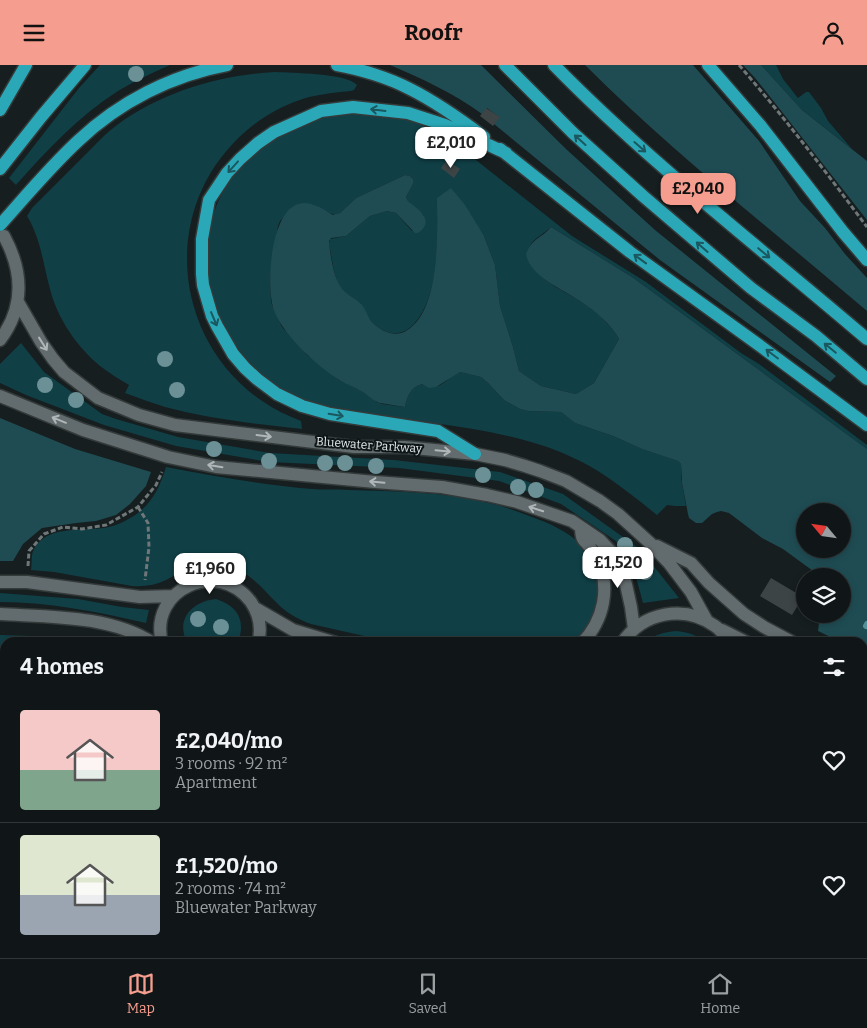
<!DOCTYPE html>
<meta charset="utf-8">
<style>
:root{--surface:#101617;--page:#1e2324;--text:#f1f3f6;--muted:#9c9fa1;--line:#303536;--accent:#f59d8e}
body{margin:0;font-family:Bitter,serif;background:var(--page);color:var(--text);height:100vh;display:flex;flex-direction:column;font-size:19px;white-space:nowrap}
*{box-sizing:border-box;margin:0}
p{font-size:16px;color:var(--muted)}
.icon{flex:none;width:28px;height:28px;fill:none;stroke:currentColor;stroke-width:2;stroke-linecap:round;stroke-linejoin:round}
.map{position:relative;flex:1;overflow:hidden}
.drawer{position:absolute;left:0px;top:572px;width:868px;height:321px;display:flex;flex-direction:column;background:var(--surface);border-radius:15px 15px 0 0;box-shadow:0 2px 8px #0003,0 0 0 1px var(--line)}
.drawer>*{flex:none}
.needle{width:32px;rotate:299deg}
.fabs{position:absolute;left:796px;top:438px;display:grid;gap:10px}
.fabs a{display:grid;place-items:center;width:55px;height:55px;border-radius:50%;background:var(--surface);box-shadow:0 2px 8px #0003,0 0 0 1px var(--line);font-size:25px}
.price{position:absolute;translate:-50% -42px;padding:0 11px;border-radius:10px;background:#fff;color:#222;font-size:16px;line-height:32px;filter:drop-shadow(0 1px 2px #0008)}
.price::after{content:'';position:absolute;left:50%;top:30px;width:15px;height:11px;margin-left:-8px;background:inherit;clip-path:polygon(0 0,100% 0,50% 100%)}
.price.selected{background:var(--accent);color:#111}
ul{padding:0;list-style:none}
li{display:flex;align-items:center;gap:15px;height:125px;padding:0 20px}
li+li{border-top:1px solid var(--line)}
li span{display:grid;place-items:center;flex:none;width:140px;height:100px;border-radius:5px;color:#555}
li>.icon{margin-inline-start:auto}
span .icon{width:60px;height:60px;fill:#fffc;stroke-width:1}
li b{font-size:21px}
h2{display:flex;justify-content:space-between;align-items:center;height:60px;padding:0 20px;font-size:21px}
header{display:flex;justify-content:space-between;align-items:center;height:65px;padding:0 20px;background:var(--accent);color:#111;font-size:22px;font-weight:700}
.tabs{display:flex;justify-content:space-around;align-items:center;height:70px;border-top:1px solid var(--line);background:var(--surface);font-size:14px;color:var(--muted)}
.tabs a{display:grid;justify-items:center;gap:2px}
.tabs .selected{color:var(--accent)}
.map>svg:first-child{display:block}
</style>
<header><svg class="icon" aria-label="menu" viewBox="0 0 24 24"><path d="M4 6h16M4 12h16M4 18h16"/></svg>Roofr<svg class="icon" aria-label="person" viewBox="0 0 24 24"><circle cx="12" cy="8" r="4"/><path d="M4 21q1-7 8-7t8 7"/></svg></header>
<div class="map">
<svg width="867" height="893" viewBox="0 0 867 893">
<rect width="100%" height="100%" fill="#161e1f"/>
<path fill="#103f46" d="M 100,0 L 170,0 C 152,8 135,16 118,26 C 79,51 47,85 16,120 L 9,113 L 79,23 Z
M 761,0 L 776,0 L 783,14 L 798,33 L 806,27 L 809,27 L 821,43 L 828,56 L 852,84 L 802,45 Z
M 275,7 C 292,8 347,8 357,20 L 354,25 L 351,26 C 337,27 323,29 309,32 C 287,38 263,51 246,66 C 146,153 179,311 301,356 L 302,364 C 256,359 210,354 165,342 C 152,338 139,333 125,328 L 129,320 C 119,314 109,308 100,301 C 77,282 57,253 50,224 C 43,199 41,174 27,151 L 32,143 C 50,125 68,107 86,89 C 96,79 106,68 117,60 C 162,27 219,10 275,7 Z
M 375,46 L 414,56 L 439,69 L 476,95 L 572,171 L 646,217 L 741,288 L 759,299 L 867,380 L 867,384 L 632,212 L 551,162 C 545,168 536,172 531,179 C 529,183 529,190 528,196 C 534,203 539,210 547,216 C 556,223 567,228 577,234 C 593,244 610,258 619,274 L 594,318 L 576,329 L 541,321 L 519,306 L 513,282 L 500,241 L 495,200 L 484,171 L 437,133 C 437,171 441,229 414,259 C 410,263 405,267 398,268 C 389,270 377,263 371,256 C 367,251 365,245 361,240 C 357,234 349,231 343,226 C 334,217 332,192 329,179 L 330,174 L 346,171 L 370,151 L 387,146 L 396,148 L 412,166 L 424,151 L 408,136 L 406,132 L 413,119 L 413,114 L 410,111 L 405,110 L 356,133 L 340,148 L 335,150 C 319,144 318,137 298,139 L 280,156 L 278,161 L 272,197 L 270,213 L 271,235 L 272,240 L 282,262 L 307,290 L 339,315 L 360,325 L 377,337 L 382,339 L 405,342 C 407,331 411,322 422,319 C 441,328 444,314 460,307 L 481,312 L 488,318 L 504,335 L 520,344 L 528,346 L 561,347 L 575,358 L 613,371 L 642,384 L 678,396 L 681,399 L 681,413 L 686,441 L 675,441 L 667,440 L 657,450 C 633,431 608,410 580,396 C 535,373 483,365 433,358 C 396,352 358,347 321,340 C 217,314 167,175 246,96 C 252,90 259,80 267,75 C 278,69 290,64 301,59 C 308,56 315,51 322,49 C 327,48 332,49 337,48 C 350,47 362,47 375,46 Z
M 21,278 L 44,307 L 102,349 L 116,354 L 178,372 L 270,388 L 394,395 L 500,407 L 563,429 L 641,485 L 679,533 L 643,538 L 636,512 L 616,476 L 561,439 L 499,416 L 399,403 L 269,397 L 176,381 L 104,360 L 26,330 L 0,318 L 0,299 Z
M 166,402 C 214,411 262,420 312,424 C 324,425 337,424 349,425 C 396,426 444,427 489,438 C 504,441 518,447 532,452 C 549,458 569,467 581,480 C 591,490 595,504 598,517 C 602,539 589,564 573,577 L 404,578 L 373,573 L 311,559 C 300,555 290,550 281,542 C 258,520 245,498 209,499 C 192,500 180,508 166,515 C 156,520 144,522 132,521 L 54,507 L 31,505 C 32,499 31,492 33,486 C 45,460 81,466 103,463 C 113,462 124,457 132,452 C 151,441 160,422 166,402 Z
M 0,528 L 78,534 L 122,542 L 149,545 L 146,558 C 98,547 50,537 0,537 Z
M 216,534 C 238,541 246,556 238,577 L 187,577 C 175,554 193,536 216,534 Z
M 676,566 C 687,567 697,570 706,577 L 645,577 C 654,570 664,567 676,566 Z
M 0,570 L 32,571 L 80,577 L 5,578 L 5,889 L 162,889 L 163,893 L 0,893 Z"/>
<path fill="#1f4c53" fill-rule="evenodd" d="M 390,0 L 481,0 L 566,84 L 655,165 L 836,311 L 830,317 L 660,195 L 494,59 L 499,52 L 487,43 L 482,49 C 454,28 422,14 390,0 Z
M 585,0 L 693,0 L 759,76 L 800,136 L 825,163 L 845,189 L 867,213 L 867,246 C 772,165 673,88 585,0 Z
M 743,0 L 761,0 L 802,45 L 867,96 L 867,155 L 756,14 Z
M 405,110 L 410,111 L 413,114 L 413,119 L 406,132 L 408,136 C 418,144 436,156 418,168 L 415,168 L 396,148 L 387,146 L 370,151 L 346,171 L 331,173 L 329,176 C 330,189 334,217 344,226 C 349,231 357,234 362,240 C 367,246 368,254 374,259 C 383,267 395,272 406,266 C 441,246 437,168 437,133 L 451,123 L 465,140 L 484,171 L 495,200 L 500,241 L 513,282 L 519,306 L 541,321 L 576,329 L 594,318 L 619,274 C 611,259 595,246 580,236 C 564,225 529,211 526,189 C 533,172 541,174 551,162 L 632,212 L 867,384 L 867,590 L 863,587 L 862,578 L 841,577 L 818,566 L 820,549 L 842,549 L 842,511 L 820,511 L 783,484 L 762,473 L 729,448 L 721,446 L 717,447 L 712,449 L 702,458 L 696,458 L 689,453 L 688,449 L 682,418 L 681,399 L 678,396 L 642,384 L 613,371 L 575,358 L 561,347 L 528,346 L 520,344 L 504,335 L 488,318 L 481,312 L 460,307 L 436,322 L 429,323 L 422,319 C 411,322 407,331 405,342 L 380,338 C 373,336 368,330 361,326 C 355,322 347,320 341,316 C 318,302 286,273 275,248 C 265,225 270,154 294,141 C 307,133 322,143 333,150 L 340,148 L 356,133 ZM 842,446 L 842,484 L 805,484 L 805,446 Z
M 0,353 L 75,384 L 151,407 L 146,421 L 130,439 L 116,450 L 96,456 L 76,458 L 42,463 L 23,479 L 13,496 L 0,496 Z"/>
<path fill="#186874" stroke="#558f97" d="M 5,625 L 5,840 L 0,837 L 0,630 Z"/>
<g fill="none" stroke-linecap="round" stroke-linejoin="round">
<path stroke="#558f97" stroke-width="6" d="M 866,561 L 867,559"/>
</g>
<path fill="#3c4446" d="M 486,43 L 500,52 L 493,61 L 480,51 Z
M 447,95 L 460,104 L 454,113 L 441,103 Z
M 771,513 L 803,532 L 792,550 L 760,531 Z"/>
<g fill="none" stroke-linecap="round" stroke-linejoin="round">
<defs>
<path id="minor" d="M 18,237 L 41,277 L 53,294 L 64,307 L 98,333 L 139,350 L 175,360 L 354,382 L 404,382 L 475,389 L 505,395 L 525,401 L 540,406 L 566,416 L 600,436 L 618,449 L 650,478 L 669,498 L 691,527 L 707,556
M 0,275 C 25,242 23,206 4,171
M 0,331 L 83,365 L 168,392 L 216,402 L 375,417 L 442,422 L 487,430 L 517,437 L 572,456 L 600,475 L 616,492 L 625,515 L 631,542 L 634,564
M 581,462 C 581,466 581,471 583,474 C 584,476 587,478 588,480 C 592,484 594,489 597,493 C 611,522 604,555 582,578
M 657,481 L 691,498 L 709,518 L 744,549 L 764,562 L 794,578
M 0,517 L 27,517 L 140,532 L 174,531
M 255,543 L 293,565 L 336,578
M 0,549 C 49,552 110,550 153,578
M 722,565 L 748,578
M 162,578 C 148,524 218,493 251,537 C 259,549 262,564 258,578
M 622,578 C 643,547 684,539 715,561 C 721,565 726,572 731,578
M 862,612 L 867,615
M 862,649 L 867,652
M 185,889 L 187,893"/>
<path id="major" d="M 337,0 C 360,4 389,13 410,24 C 436,37 460,54 484,72
M 505,0 L 573,68 L 643,131 L 751,223 L 816,271 L 867,314
M 554,0 C 651,99 762,184 867,274
M 708,0 L 760,60 L 843,167 L 867,195
M 0,45 L 26,0
M 500,84 L 630,187 L 763,283 L 867,360
M 0,104 L 41,52 L 85,0
M 0,160 C 25,132 50,102 78,76 C 119,37 172,10 227,0
M 475,389 L 438,366 L 330,349 L 302,341 L 277,329 L 257,314 L 245,303 L 233,289 L 217,261 L 212,251 L 203,220 L 202,209 L 202,174 L 209,135 L 227,108 L 240,94 L 258,78 L 274,67 L 321,46 L 353,42 L 408,48 L 445,60 L 506,88"/>
</defs>
<use href="#minor" stroke="#343a3a" stroke-width="15"/>
<use href="#major" stroke="#343a3a" stroke-width="15"/>
<path stroke="#707778" stroke-width="3" stroke-dasharray="5 2.5" stroke-linecap="butt" d="M 739,0 C 784,52 826,107 867,162
M 138,442 L 148,458 L 149,482 L 145,515
M 28,501 L 29,486 L 44,469 L 63,462 L 82,464 L 106,460 L 138,442 L 156,420 L 162,407
M 862,875 L 867,876
M 423,889 L 424,893
M 444,893 L 496,889"/>
<use href="#minor" stroke="#626b6d" stroke-width="12"/>
<use href="#major" stroke="#2aa8b8" stroke-width="12"/>
</g>
<g fill="#6b9096">
<circle cx="136" cy="9" r="8"/>
<circle cx="165" cy="294" r="8"/>
<circle cx="45" cy="320" r="8"/>
<circle cx="177" cy="325" r="8"/>
<circle cx="76" cy="335" r="8"/>
<circle cx="214" cy="384" r="8"/>
<circle cx="269" cy="396" r="8"/>
<circle cx="325" cy="398" r="8"/>
<circle cx="345" cy="398" r="8"/>
<circle cx="376" cy="401" r="8"/>
<circle cx="483" cy="410" r="8"/>
<circle cx="518" cy="422" r="8"/>
<circle cx="536" cy="425" r="8"/>
<circle cx="625" cy="480" r="8"/>
<circle cx="636" cy="493" r="8"/>
<circle cx="645" cy="507" r="8"/>
<circle cx="198" cy="554" r="8"/>
<circle cx="221" cy="562" r="8"/>
</g>
<defs><path id="oneway-shaft" d="M-6 0H5M1.5-3L5.5 0L1.5 3" fill="none" stroke-width="1.6" stroke-linecap="round" stroke-linejoin="round" transform="scale(1.25)"/></defs>
<g stroke="#1a575f">
<use href="#oneway-shaft" transform="translate(378 45) rotate(-173)"/>
<use href="#oneway-shaft" transform="translate(580 75) rotate(-138)"/>
<use href="#oneway-shaft" transform="translate(640 82) rotate(41)"/>
<use href="#oneway-shaft" transform="translate(233 102) rotate(132)"/>
<use href="#oneway-shaft" transform="translate(702 182) rotate(-139)"/>
<use href="#oneway-shaft" transform="translate(764 188) rotate(40)"/>
<use href="#oneway-shaft" transform="translate(640 194) rotate(-144)"/>
<use href="#oneway-shaft" transform="translate(214 254) rotate(67)"/>
<use href="#oneway-shaft" transform="translate(830 283) rotate(-141)"/>
<use href="#oneway-shaft" transform="translate(772 289) rotate(-143)"/>
<use href="#oneway-shaft" transform="translate(336 350) rotate(10)"/>
</g>
<g stroke="#b0b7b8">
<use href="#oneway-shaft" transform="translate(43 279) rotate(58)"/>
<use href="#oneway-shaft" transform="translate(59 355) rotate(-158)"/>
<use href="#oneway-shaft" transform="translate(264 371) rotate(7)"/>
<use href="#oneway-shaft" transform="translate(443 386) rotate(5)"/>
<use href="#oneway-shaft" transform="translate(215 401) rotate(-171)"/>
<use href="#oneway-shaft" transform="translate(377 417) rotate(-175)"/>
<use href="#oneway-shaft" transform="translate(536 444) rotate(-162)"/>
</g>
<g text-anchor="middle" stroke-width="4" stroke-linejoin="round" paint-order="stroke">
<g font-size="12" fill="#e4e9ea" stroke="#0d1516">
<text transform="translate(369 380) rotate(4)" y="4">Bluewater Parkway</text>
</g>
</g>
</svg>
<div class="fabs">
<a><svg class="needle" viewBox="-14 -14 28 28"><path d="M0-13l5 13h-10z" fill="#e53935"/><path d="M0 13l5-13h-10z" fill="#9c9fa1"/></svg></a>
<a><svg class="icon" aria-label="layers" viewBox="0 0 24 24"><path d="M12 4l9 5-9 5-9-5zM3 14l9 5 9-5"/></svg></a>
</div>
<b class="price" style="left:451px;top:104px">£2,010</b>
<b class="price selected" style="left:698px;top:150px">£2,040</b>
<b class="price" style="left:618px;top:524px">£1,520</b>
<b class="price" style="left:210px;top:530px">£1,960</b>
<section class="drawer">
<h2>4 homes<svg class="icon" aria-label="filters" viewBox="0 0 24 24"><path d="M4 7h16M4 17h16"/><circle cx="9" cy="7" r="2"/><circle cx="15" cy="17" r="2"/></svg></h2>
<ul>
<li><span style="background:linear-gradient(#f6c9c9 60%,#7fa58c 0)"><svg class="icon" aria-label="home" viewBox="0 0 24 24"><path d="M3 11l9-7 9 7M6 9v11h12V9"/></svg></span><div><b>£2,040/mo</b><p>3 rooms · 92 m²</p><p>Apartment</p></div><svg class="icon" aria-label="heart" viewBox="0 0 24 24"><path d="M12 20l-8-8c-3-5 5-10 8-4 3-6 11-1 8 4z"/></svg></li>
<li><span style="background:linear-gradient(#dfe7d0 60%,#9aa5b1 0)"><svg class="icon" aria-label="home" viewBox="0 0 24 24"><path d="M3 11l9-7 9 7M6 9v11h12V9"/></svg></span><div><b>£1,520/mo</b><p>2 rooms · 74 m²</p><p>Bluewater Parkway</p></div><svg class="icon" aria-label="heart" viewBox="0 0 24 24"><path d="M12 20l-8-8c-3-5 5-10 8-4 3-6 11-1 8 4z"/></svg></li>
</ul>
</section>
</div>
<nav class="tabs">
<a class="selected"><svg class="icon" aria-label="map" viewBox="0 0 24 24"><path d="M3 6l6-2 6 2 6-2v14l-6 2-6-2-6 2zM9 4v14M15 6v14"/></svg>Map</a>
<a><svg class="icon" aria-label="saved" viewBox="0 0 24 24"><path d="M7 4h10v16l-5-4-5 4z"/></svg>Saved</a>
<a><svg class="icon" aria-label="home" viewBox="0 0 24 24"><path d="M3 11l9-7 9 7M6 9v11h12V9"/></svg>Home</a>
</nav>
